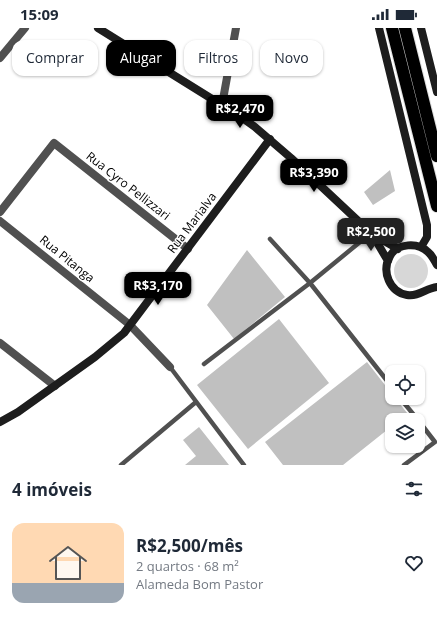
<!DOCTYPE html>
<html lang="pt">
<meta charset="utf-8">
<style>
:root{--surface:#fff;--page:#f2f2f3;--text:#1f2937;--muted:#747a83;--accent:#000}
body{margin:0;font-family:"Open Sans",sans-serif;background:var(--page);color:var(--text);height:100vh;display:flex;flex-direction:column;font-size:15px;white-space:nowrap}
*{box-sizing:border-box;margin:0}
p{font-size:13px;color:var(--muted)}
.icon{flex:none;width:22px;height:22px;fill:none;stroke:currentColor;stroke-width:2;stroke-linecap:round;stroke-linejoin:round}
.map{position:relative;height:437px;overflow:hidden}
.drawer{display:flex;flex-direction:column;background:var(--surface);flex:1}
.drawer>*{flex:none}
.hud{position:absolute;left:12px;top:12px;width:413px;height:36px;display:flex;gap:8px}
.tools{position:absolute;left:385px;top:337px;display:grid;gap:8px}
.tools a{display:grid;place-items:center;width:40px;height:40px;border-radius:8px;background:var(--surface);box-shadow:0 1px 3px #0004;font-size:20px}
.price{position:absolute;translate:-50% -34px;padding:0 9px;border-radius:8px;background:var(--accent);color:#fff;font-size:13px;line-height:26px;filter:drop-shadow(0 1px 2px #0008)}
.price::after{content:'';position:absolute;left:50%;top:24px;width:12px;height:9px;margin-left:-6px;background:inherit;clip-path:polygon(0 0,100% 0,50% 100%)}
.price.selected{background:#222;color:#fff}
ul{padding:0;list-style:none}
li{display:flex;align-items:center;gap:12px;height:100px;padding:0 12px}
li span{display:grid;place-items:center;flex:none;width:112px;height:80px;border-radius:12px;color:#555}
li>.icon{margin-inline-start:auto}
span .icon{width:48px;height:48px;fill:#fffc;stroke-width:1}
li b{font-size:17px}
h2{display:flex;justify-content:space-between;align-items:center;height:48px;padding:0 12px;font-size:17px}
.pill{padding:0 14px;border-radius:12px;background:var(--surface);box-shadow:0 1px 3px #0004;font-size:14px;line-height:36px}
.pill.selected{background:var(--accent);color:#fff}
.status{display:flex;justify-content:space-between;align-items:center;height:28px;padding:0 20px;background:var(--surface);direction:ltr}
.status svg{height:11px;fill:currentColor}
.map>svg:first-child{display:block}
</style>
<div class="status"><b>15:09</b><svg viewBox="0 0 49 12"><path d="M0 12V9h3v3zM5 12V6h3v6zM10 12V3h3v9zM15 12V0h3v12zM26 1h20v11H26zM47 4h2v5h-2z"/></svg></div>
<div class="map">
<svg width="437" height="437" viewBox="0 0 437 437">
<rect width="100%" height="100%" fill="#fff"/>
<path fill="#d7d7d7" d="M394 243a17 17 0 1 1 34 0a17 17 0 1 1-34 0Z"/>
<path fill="#c0c0c0" d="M 390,142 L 395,163 L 373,177 L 364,164 Z
M 247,222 L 285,269 L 234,311 L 207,277 Z
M 279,291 L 329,355 L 248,421 L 197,357 Z
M 367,334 L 392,366 L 392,370 L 395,370 L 408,386 L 400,392 L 392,392 L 392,398 L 343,437 L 283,437 L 265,414 Z
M 199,399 L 229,437 L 185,437 L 196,428 L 183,412 Z"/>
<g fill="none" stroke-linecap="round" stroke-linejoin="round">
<defs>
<path id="highway" d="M 392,0 L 437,178
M 405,0 L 437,128"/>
</defs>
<use href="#highway" stroke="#dbdbdb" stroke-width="14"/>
<path stroke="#505050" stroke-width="4.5" d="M 270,211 L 310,255 L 392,359
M 204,336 L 310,255 L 371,205
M 170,339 L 244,437
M 400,370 L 418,392
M 121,437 L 196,374
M 404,437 L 435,414 L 418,392"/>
<path stroke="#505050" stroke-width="8" d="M 0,30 L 25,0
M 222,77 L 236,0
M 0,184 L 54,115 L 188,221
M 0,193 L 130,297 L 170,339
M 0,315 L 55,358"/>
<path stroke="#1d1d1d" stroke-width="8" d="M 98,0 L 241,89 L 255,99 L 291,130 L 371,205 L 398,221
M 379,0 L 427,197 L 427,209 L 421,219
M 421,0 L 437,64
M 372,206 L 388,233
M 437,237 C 434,232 432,227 428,224 C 418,214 397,215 390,228 C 381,244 390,264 407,267 C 419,269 426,260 437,259
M 0,394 L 18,384 L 95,329 L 124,305 L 270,111"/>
<use href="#highway" stroke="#000" stroke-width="12"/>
</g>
<g text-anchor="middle" stroke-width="3" stroke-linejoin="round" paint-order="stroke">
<g font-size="12" fill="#000" stroke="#fff">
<text transform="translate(128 158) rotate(38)" y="4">Rua Cyro Pellizzari</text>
<text transform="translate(192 195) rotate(-53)" y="4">Rua Marialva</text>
<text transform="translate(67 231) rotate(39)" y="4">Rua Pitanga</text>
</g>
</g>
</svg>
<div class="tools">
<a><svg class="icon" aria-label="locate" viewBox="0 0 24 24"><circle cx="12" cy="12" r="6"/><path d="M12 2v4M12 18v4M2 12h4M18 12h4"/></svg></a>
<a><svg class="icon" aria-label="layers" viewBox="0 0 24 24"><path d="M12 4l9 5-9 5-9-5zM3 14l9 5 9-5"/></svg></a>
</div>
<b class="price" style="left:240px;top:101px">R$2,470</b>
<b class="price" style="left:314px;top:165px">R$3,390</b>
<b class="price selected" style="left:371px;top:224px">R$2,500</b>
<b class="price" style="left:158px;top:278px">R$3,170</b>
<div class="hud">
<a class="pill">Comprar</a>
<a class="pill selected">Alugar</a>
<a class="pill">Filtros</a>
<a class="pill">Novo</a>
</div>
</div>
<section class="drawer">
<h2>4 imóveis<svg class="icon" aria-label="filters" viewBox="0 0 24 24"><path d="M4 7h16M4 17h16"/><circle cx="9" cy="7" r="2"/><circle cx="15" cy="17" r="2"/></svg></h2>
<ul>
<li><span style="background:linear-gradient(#ffd9b3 75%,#9aa5b1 0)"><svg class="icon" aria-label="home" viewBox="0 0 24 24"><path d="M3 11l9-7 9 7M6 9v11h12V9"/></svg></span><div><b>R$2,500/mês</b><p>2 quartos · 68 m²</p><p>Alameda Bom Pastor</p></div><svg class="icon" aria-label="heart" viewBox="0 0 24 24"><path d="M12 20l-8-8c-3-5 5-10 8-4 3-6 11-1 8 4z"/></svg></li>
</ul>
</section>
